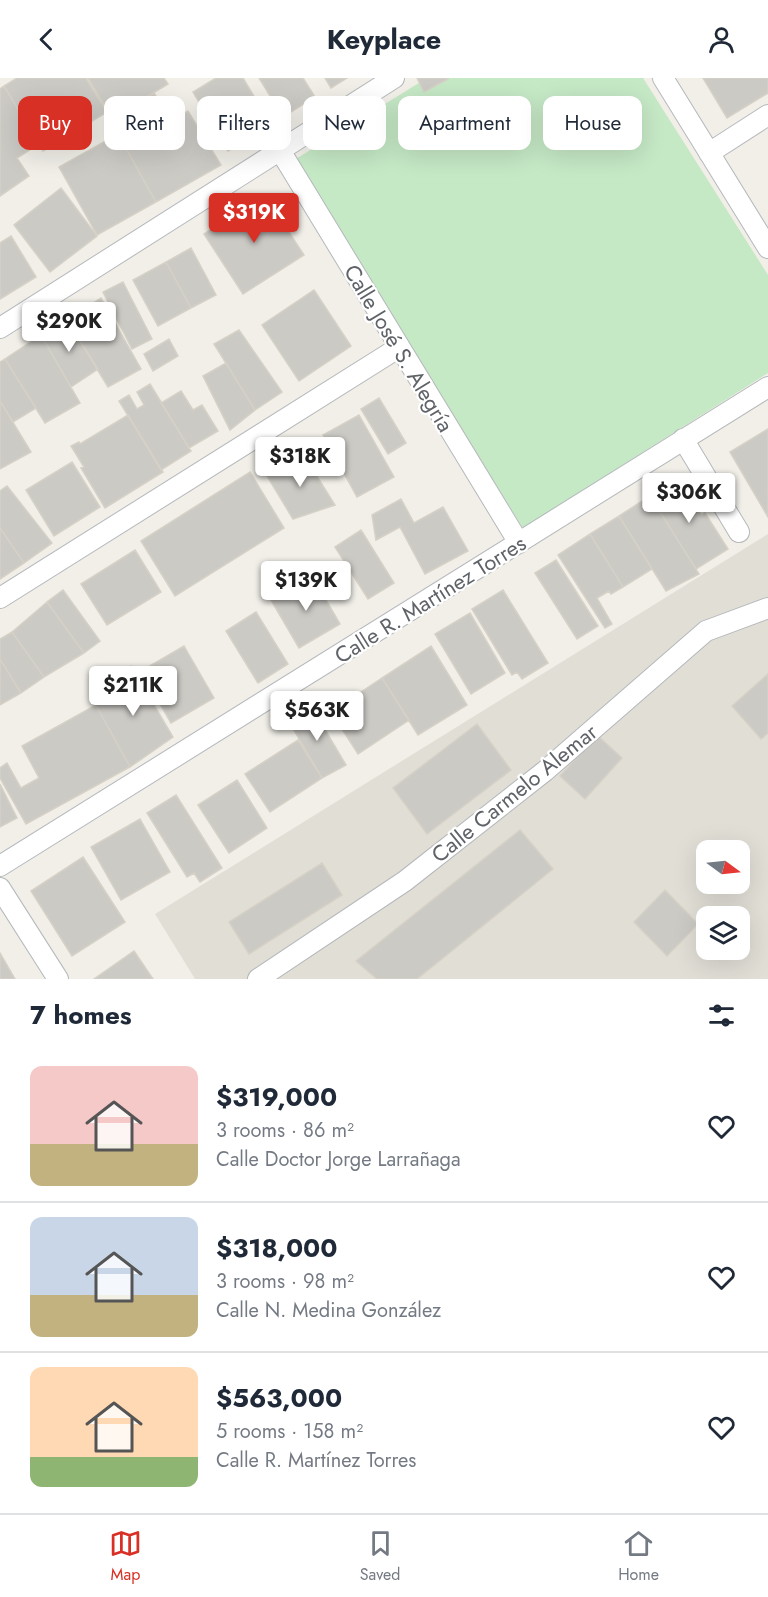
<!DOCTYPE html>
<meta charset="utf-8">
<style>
:root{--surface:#fff;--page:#f2f2f3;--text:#1f2937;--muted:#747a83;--line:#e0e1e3;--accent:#d93025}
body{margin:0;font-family:Jost,sans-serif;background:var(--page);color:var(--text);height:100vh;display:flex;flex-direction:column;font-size:22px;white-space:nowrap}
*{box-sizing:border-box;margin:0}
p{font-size:20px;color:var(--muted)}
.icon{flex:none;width:33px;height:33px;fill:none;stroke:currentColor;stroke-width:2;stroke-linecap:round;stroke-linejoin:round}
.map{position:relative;height:901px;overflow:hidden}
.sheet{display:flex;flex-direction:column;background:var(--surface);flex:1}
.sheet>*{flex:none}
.guide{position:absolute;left:18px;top:18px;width:732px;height:54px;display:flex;gap:12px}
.needle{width:39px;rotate:105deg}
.buttons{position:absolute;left:696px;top:762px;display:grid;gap:12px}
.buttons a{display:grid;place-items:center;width:54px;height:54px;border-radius:12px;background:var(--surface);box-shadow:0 6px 24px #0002;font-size:30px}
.price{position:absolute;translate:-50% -51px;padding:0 14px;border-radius:6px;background:#fff;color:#222;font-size:20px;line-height:39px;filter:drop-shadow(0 2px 3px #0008)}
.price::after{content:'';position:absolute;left:50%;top:36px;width:18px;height:14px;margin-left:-9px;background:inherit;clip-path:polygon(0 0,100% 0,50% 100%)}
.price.on{background:var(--accent);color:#fff}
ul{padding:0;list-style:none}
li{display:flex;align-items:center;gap:18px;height:150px;padding:0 30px}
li+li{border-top:2px solid var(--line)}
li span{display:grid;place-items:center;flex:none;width:168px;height:120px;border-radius:12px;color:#555}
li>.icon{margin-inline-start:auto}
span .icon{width:72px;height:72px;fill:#fffc;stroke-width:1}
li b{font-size:26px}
h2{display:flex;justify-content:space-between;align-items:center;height:72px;padding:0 30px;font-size:26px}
.tag{padding:0 21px;border-radius:12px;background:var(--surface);box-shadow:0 6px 24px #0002;font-size:21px;line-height:54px}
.tag.on{background:var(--accent);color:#fff}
header{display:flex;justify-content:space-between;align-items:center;height:78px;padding:0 30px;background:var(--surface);font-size:27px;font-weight:700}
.menu{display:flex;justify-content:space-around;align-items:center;height:84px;border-top:2px solid var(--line);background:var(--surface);font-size:16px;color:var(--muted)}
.menu a{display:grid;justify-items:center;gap:3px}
.menu .on{color:var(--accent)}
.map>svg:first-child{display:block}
</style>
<header><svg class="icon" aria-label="back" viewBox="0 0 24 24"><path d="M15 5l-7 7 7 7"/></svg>Keyplace<svg class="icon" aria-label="person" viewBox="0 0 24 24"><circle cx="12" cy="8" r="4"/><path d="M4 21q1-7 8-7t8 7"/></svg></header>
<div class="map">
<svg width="768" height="901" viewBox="0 0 768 901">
<rect width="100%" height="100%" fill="#f1efe8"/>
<path fill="#e1ded6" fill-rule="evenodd" d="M 768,456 L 768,901 L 195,901 L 155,836 ZM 706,772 L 740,772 L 740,806 L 706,806 ZM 706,838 L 740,838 L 740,872 L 706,872 Z"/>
<path fill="#c5e8c5" d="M 427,0 L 643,0 L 768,197 L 768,295 L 523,450 L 294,82 Z"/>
<path fill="#cccac5" stroke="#d6d1c6" stroke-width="1.5" d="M 17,0 L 86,0 L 107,34 L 43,73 L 4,8 Z
M 88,0 L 164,0 L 168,6 L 112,40 Z
M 216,0 L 243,0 L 271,47 L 228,73 L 193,14 Z
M 259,0 L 303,0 L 315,19 L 283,39 Z
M 325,0 L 347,0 L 331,10 Z
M 417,0 L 447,0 L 448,1 L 424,14 Z
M 703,0 L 768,0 L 768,15 L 727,40 Z
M 4,8 L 39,66 L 17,80 L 29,98 L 0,118 L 0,11 Z
M 154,15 L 171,43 L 188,33 L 221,87 L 156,124 L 110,42 Z
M 118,56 L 156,124 L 97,157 L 59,89 Z
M 61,110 L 97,158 L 50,194 L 14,147 Z
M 264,116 L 304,177 L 243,216 L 204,156 Z
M 11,158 L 36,199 L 0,221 L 0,165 Z
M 191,170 L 216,217 L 191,230 L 166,184 Z
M 166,184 L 191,230 L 158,248 L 133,202 Z
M 123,204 L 152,261 L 132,271 L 103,214 Z
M 314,212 L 351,268 L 299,303 L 262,247 Z
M 101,220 L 141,291 L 108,309 L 67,242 Z
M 67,242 L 98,291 L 71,309 L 41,257 Z
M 239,252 L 282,314 L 255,332 L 214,266 Z
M 41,257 L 80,325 L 45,345 L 5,281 Z
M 169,261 L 178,278 L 153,293 L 144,276 Z
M 5,281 L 36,330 L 13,344 L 0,323 L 0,284 Z
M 226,285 L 255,332 L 230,352 L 203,298 Z
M 150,306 L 191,373 L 161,392 L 119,323 L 129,317 L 137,331 L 144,327 L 137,314 Z
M 181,313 L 193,332 L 202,327 L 218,353 L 189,370 L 161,325 Z
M 379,320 L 406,365 L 388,376 L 361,331 Z
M 0,323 L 31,374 L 0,391 Z
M 128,337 L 163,394 L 105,430 L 81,390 L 84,389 L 71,368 L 79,364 L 80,366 Z
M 359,337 L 394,399 L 357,419 L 323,357 Z
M 768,351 L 768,439 L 730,374 Z
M 303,376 L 335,427 L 293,441 L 267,398 Z
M 72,384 L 100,429 L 54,458 L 26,412 Z
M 250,394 L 284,450 L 175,518 L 141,463 Z
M 678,400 L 701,437 L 705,435 L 728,471 L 696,491 L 650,418 Z
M 7,408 L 52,465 L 24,485 L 0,450 L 0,413 Z
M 650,418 L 699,496 L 666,513 L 619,438 Z
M 401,421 L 414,445 L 443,429 L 468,473 L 425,496 L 400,449 L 376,462 L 372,437 Z
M 619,438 L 652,491 L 623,509 L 590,456 Z
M 0,450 L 24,485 L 0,501 Z
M 361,452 L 394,505 L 368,521 L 335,469 Z
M 590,456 L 623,509 L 611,516 L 609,513 L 597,520 L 612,546 L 605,550 L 558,477 Z
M 135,472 L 161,514 L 107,547 L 81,506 Z
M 556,482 L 598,548 L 577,561 L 535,495 Z
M 312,498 L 340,546 L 299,570 L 271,522 Z
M 63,512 L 100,563 L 84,575 L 47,524 Z
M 503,512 L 548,585 L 522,601 L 517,594 L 512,597 L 472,531 Z
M 47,524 L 84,575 L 44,599 L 12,554 Z
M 256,534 L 288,586 L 258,605 L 226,553 Z
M 470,535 L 505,595 L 471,616 L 435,556 Z
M 12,554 L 44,599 L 21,615 L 0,581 L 0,561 Z
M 184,568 L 214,620 L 171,645 L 141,593 Z
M 431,568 L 467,627 L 418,657 L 382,600 Z
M 0,581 L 21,615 L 0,627 Z
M 131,588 L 173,659 L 130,689 L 96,627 L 112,623 L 101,605 Z
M 768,596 L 768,655 L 761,661 L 732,628 Z
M 382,600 L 409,642 L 358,676 L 331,634 Z
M 96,627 L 130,689 L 26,746 L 0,700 L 0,690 L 7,685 L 21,710 L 39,700 L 22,668 Z
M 311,628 L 346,687 L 322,700 L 288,642 Z
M 477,646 L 511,692 L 427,756 L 393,710 Z
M 597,657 L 622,680 L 585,721 L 560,698 Z
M 298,662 L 322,700 L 270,734 L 245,696 Z
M 237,702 L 267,750 L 229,775 L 198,727 Z
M 0,706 L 17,740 L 0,749 Z
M 176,717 L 222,790 L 200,804 L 194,795 L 187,799 L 147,735 Z
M 140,741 L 170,794 L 121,822 L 91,769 Z
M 520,752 L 553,791 L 417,901 L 377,901 L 356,883 Z
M 83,779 L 125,844 L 72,878 L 31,813 Z
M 322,785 L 342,817 L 249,876 L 229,844 Z
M 665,812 L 698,846 L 667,878 L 634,844 Z
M 134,873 L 153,901 L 94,901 Z
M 0,875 L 15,901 L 0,901 Z"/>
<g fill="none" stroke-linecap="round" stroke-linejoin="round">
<defs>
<path id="minor" d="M 663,0 L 768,170
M 281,74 L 519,465
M 709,75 L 768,37
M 0,250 L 394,0
M 683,361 L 739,454
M 0,520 L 398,270
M 0,788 L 768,309
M 0,810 L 58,901
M 258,901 L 405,803 L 545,693 L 706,553 L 768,530"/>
</defs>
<use href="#minor" stroke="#b5b8bc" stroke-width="22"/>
<use href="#minor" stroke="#fff" stroke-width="20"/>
</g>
<g text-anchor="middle" stroke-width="4.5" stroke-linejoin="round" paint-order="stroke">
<g font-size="22" fill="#5f6368" stroke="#fff">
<text transform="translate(399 270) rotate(59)" y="8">Calle José S. Alegría</text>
<text transform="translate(430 521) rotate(-32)" y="8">Calle R. Martínez Torres</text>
<text transform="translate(514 715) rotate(-39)" y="8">Calle Carmelo Alemar</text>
</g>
</g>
</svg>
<div class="buttons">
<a><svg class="needle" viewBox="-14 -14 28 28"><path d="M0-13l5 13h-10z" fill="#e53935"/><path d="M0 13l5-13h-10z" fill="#747a83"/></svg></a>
<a><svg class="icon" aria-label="layers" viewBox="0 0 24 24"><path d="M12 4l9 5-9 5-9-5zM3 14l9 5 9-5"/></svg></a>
</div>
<b class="price on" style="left:254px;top:166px">$319K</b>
<b class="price" style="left:69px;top:275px">$290K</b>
<b class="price" style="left:300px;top:410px">$318K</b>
<b class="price" style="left:689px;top:446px">$306K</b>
<b class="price" style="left:306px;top:534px">$139K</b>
<b class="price" style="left:133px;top:639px">$211K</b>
<b class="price" style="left:317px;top:664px">$563K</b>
<div class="guide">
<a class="tag on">Buy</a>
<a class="tag">Rent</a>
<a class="tag">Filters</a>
<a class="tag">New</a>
<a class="tag">Apartment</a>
<a class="tag">House</a>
</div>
</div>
<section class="sheet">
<h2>7 homes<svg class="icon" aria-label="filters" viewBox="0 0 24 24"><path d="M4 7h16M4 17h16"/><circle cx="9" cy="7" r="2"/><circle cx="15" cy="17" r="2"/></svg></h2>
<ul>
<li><span style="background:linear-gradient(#f6c9c9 65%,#c2b280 0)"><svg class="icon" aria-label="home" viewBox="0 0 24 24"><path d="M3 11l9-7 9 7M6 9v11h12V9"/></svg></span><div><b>$319,000</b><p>3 rooms · 86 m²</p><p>Calle Doctor Jorge Larrañaga</p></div><svg class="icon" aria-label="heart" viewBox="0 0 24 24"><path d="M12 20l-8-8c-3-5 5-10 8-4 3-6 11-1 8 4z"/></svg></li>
<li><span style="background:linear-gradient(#c9d6e8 65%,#c2b280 0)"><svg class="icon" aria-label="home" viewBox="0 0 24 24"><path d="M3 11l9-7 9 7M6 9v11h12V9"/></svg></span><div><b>$318,000</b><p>3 rooms · 98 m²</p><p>Calle N. Medina González</p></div><svg class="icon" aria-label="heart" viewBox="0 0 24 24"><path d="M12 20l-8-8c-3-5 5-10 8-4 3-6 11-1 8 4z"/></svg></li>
<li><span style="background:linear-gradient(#ffd9b3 75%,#8fb573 0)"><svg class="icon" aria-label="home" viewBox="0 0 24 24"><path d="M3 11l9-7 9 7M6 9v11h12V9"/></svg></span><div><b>$563,000</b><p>5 rooms · 158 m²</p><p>Calle R. Martínez Torres</p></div><svg class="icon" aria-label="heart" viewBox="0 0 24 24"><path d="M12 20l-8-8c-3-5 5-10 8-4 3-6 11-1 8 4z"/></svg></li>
</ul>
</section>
<nav class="menu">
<a class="on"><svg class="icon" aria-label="map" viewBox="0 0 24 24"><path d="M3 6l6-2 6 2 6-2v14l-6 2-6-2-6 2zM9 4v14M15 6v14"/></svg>Map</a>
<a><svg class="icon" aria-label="saved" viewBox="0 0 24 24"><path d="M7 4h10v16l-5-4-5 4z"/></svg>Saved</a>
<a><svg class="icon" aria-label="home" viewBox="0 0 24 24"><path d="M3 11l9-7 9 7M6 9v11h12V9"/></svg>Home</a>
</nav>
